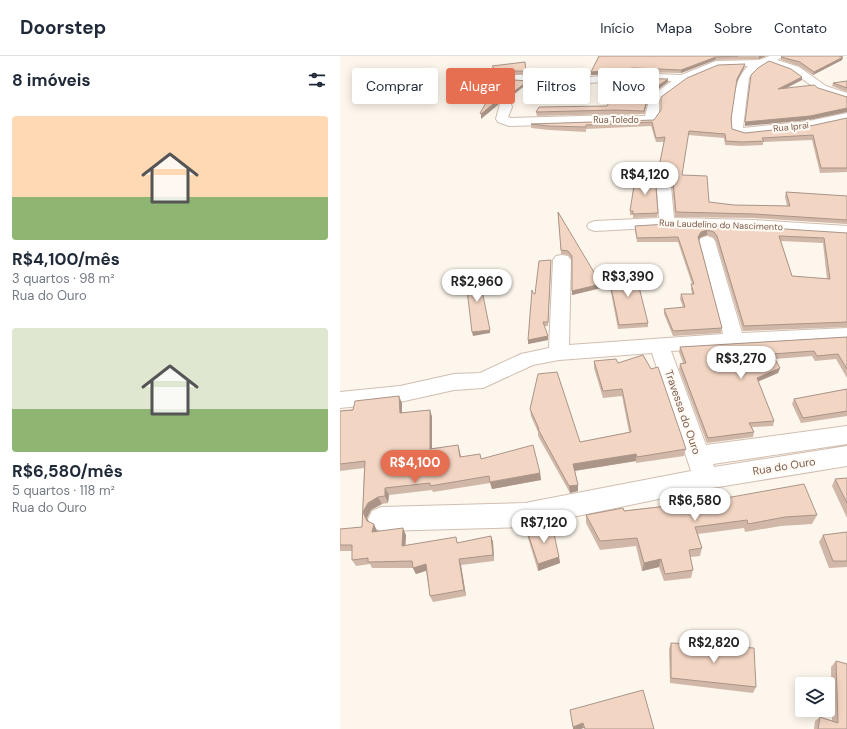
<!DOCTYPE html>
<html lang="pt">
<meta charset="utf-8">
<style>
:root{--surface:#fff;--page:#f6f6f7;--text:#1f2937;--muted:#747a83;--line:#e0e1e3;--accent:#e76f51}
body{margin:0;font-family:"DM Sans",sans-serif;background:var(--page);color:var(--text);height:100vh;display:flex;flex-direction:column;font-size:15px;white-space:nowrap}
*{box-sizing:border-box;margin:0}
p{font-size:13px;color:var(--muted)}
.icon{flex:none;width:22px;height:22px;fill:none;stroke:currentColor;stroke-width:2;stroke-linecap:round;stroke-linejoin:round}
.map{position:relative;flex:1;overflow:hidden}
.sheet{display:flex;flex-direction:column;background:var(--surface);width:340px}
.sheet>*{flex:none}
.banner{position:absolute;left:12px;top:12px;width:380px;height:36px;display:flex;gap:8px}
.controls{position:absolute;left:455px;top:621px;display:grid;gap:8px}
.controls a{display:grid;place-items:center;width:40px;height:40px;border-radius:4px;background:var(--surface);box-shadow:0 2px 10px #0003;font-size:20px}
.price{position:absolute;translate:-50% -34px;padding:0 9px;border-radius:14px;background:#fff;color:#222;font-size:13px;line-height:26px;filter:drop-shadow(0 1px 2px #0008)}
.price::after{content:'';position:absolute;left:50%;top:24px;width:12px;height:9px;margin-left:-6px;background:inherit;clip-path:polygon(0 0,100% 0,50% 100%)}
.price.on{background:var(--accent);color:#fff}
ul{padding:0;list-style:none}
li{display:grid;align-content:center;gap:8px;height:212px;padding:0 12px}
li span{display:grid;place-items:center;height:124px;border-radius:4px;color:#555}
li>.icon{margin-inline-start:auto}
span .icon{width:72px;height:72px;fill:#fffc;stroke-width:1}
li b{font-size:17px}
h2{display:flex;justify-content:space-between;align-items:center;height:48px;padding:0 12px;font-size:17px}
.pill{padding:0 14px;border-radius:4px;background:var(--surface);box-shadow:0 2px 10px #0003;font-size:14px;line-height:36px}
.pill.on{background:var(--accent);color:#fff}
header{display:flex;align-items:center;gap:24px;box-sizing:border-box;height:56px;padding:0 20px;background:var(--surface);border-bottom:1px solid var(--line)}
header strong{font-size:19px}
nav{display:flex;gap:22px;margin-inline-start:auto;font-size:14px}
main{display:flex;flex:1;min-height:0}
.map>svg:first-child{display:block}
</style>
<header>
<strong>Doorstep</strong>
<nav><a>Início</a><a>Mapa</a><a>Sobre</a><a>Contato</a></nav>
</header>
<main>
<section class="sheet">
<h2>8 imóveis<svg class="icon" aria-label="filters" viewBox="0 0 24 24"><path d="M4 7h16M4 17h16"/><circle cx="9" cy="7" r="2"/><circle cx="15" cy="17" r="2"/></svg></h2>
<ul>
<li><span style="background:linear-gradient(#ffd9b3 65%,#8fb573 0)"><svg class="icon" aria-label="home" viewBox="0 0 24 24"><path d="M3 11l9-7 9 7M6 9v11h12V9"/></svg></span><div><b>R$4,100/mês</b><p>3 quartos · 98 m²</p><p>Rua do Ouro</p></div></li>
<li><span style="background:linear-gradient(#dfe7d0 65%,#8fb573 0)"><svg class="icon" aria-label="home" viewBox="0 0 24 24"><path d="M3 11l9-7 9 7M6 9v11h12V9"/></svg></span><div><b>R$6,580/mês</b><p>5 quartos · 118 m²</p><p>Rua do Ouro</p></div></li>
</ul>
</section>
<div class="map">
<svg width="507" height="673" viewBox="0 0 507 673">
<rect width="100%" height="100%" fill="#fdf6ec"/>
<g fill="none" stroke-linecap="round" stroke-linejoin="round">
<defs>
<path id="minor" d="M 430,0 L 444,0 L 437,4 L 459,11 L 486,30 L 507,37 L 507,44 L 478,34 L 451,15 L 428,7 L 416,14 L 409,22 L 403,72 L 469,65 L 507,57 L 507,65 L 469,73 L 405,80 L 393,77 C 389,71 395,30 399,23 C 401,18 404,14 408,10 L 377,11 L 346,24 L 319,44 L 319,57 L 313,67 L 309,68 L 275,67 L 169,70 L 158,66 L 156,63 L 160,48 L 144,43 L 138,37 L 148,24 L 174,19 L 205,19 L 239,22 L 294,17 L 341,19 L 376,5 L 419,4 ZM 294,23 L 332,25 L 310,41 L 305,60 L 275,59 L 171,62 L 168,61 L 172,51 L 170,45 L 149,36 L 155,28 L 174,25 L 205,25 L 239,28 Z
M 323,116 L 328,117 L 330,120 L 334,162 L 413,164 L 507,170 L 507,180 L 413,174 L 327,171 L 255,175 L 249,173 L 247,170 L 249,167 L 255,165 L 319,162 L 316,120 L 318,117 Z
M 367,180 L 373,182 L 375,185 L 402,277 L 507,272 L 507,284 L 331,295 L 366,389 L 507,370 L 507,388 L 373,408 L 374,411 L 507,390 L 507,410 L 366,433 L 185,471 L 41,475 L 32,471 L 28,463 L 32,455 L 41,451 L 185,447 L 351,415 L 312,297 L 219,304 L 193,309 L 143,332 L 114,334 L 60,346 L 0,352 L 0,336 L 60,330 L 114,318 L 140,317 L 181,298 L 209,292 L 213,204 L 216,200 L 222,199 L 228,200 L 231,204 L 229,289 L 383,278 L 359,185 L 361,182 Z"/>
</defs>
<use href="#minor" stroke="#d1beb0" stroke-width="2"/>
<use href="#minor" fill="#fff" fill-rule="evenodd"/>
</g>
<path fill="#d1b7a8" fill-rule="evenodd" d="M 259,0 L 426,0 L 419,3 L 375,4 L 341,17 L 294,16 L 251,19 L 251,16 Z
M 441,1 L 503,1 L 502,4 L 473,19 L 459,10 L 441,4 Z
M 152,10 L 186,15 L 186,18 L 174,18 L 159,20 L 153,13 Z
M 404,12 L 396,27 L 391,63 L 392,73 L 405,77 L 470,70 L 507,62 L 507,116 L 480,117 L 472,84 L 423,86 L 423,89 L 401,90 L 385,89 L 384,82 L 348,79 L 342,119 L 369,146 L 394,149 L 447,150 L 445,141 L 446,136 L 507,140 L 507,168 L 413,162 L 335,161 L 331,119 L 328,116 L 318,115 L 319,111 L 324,86 L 316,86 L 311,70 L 246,73 L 246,76 L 209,74 L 191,72 L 191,68 L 314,64 Z
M 188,25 L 188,27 L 168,43 L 156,37 L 155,34 Z
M 507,25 L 507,36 L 492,30 L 493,27 Z
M 328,26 L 309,40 L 304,58 L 275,58 L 197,60 L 196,56 L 267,50 Z
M 290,155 L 318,157 L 317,161 L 293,162 L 293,159 L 290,159 Z
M 218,156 L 261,232 L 232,239 L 232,204 L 228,199 L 221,198 Z
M 295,170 L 507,177 L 507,271 L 403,275 L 376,185 L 373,181 L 367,179 L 361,181 L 359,183 L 382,272 L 381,277 L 333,280 L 324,258 L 324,253 L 343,251 L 340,243 L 341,238 L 352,238 L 351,233 L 352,228 L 338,186 L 297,186 L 295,174 ZM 441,185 L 483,187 L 487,223 L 452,220 Z
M 211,204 L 208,270 L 204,270 L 208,284 L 188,288 L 195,238 Z
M 268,217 L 308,267 L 308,271 L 278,273 L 268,221 Z
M 507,281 L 507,322 L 496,303 L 475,305 L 472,300 L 435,303 L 440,312 L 438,317 L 418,325 L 434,365 L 433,370 L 412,371 L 414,376 L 413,381 L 367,387 L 339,313 L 340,308 L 343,307 L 339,296 L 340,291 Z
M 254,305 L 278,307 L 346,393 L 344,400 L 296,407 L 296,405 L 235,415 L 238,429 L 238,435 L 230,437 L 198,380 L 198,376 L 191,360 L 190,353 L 240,386 L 289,376 L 282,340 L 263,342 L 254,312 Z
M 507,333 L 507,360 L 461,367 L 452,348 L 454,343 Z
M 62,347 L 62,357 L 90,354 L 92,361 L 92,393 L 118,389 L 121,401 L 141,403 L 200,417 L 201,424 L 152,433 L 150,427 L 93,436 L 92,434 L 49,439 L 48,447 L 42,448 L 31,454 L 27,462 L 28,466 L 37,475 L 66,479 L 65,490 L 118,487 L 151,480 L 153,486 L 154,505 L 121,509 L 126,540 L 93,546 L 90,540 L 86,515 L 76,518 L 73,512 L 32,512 L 30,508 L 16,510 L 12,504 L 12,495 L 0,495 L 0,473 L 22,471 L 24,412 L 0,415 L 0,355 Z
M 507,422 L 507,462 L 492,430 L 495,423 Z
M 386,442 L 477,459 L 472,468 L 441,470 L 405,476 L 404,472 L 358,478 L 362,492 L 360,500 L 350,501 L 353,514 L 351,522 L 324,525 L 319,511 L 302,515 L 296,490 L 260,494 L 246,467 L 246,459 L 351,447 L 352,444 Z
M 187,475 L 219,501 L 220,507 L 198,515 L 188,482 Z
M 507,476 L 507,511 L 489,512 L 479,486 L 483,479 Z
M 331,587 L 416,631 L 413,637 L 330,627 L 329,593 Z
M 496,605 L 507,673 L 474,673 L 475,665 L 480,661 L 492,665 L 491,611 Z"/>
<path fill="#aa9588" d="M 419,0 L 426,0 L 419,3 Z
M 376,1 L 375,4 L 341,17 L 341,14 Z
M 503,1 L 502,4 L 473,19 L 474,16 Z
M 405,8 L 404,12 L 396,27 L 397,23 Z
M 294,12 L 294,16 L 251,19 L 251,16 Z
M 174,15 L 174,18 L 159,20 L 159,17 Z
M 462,21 L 462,24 L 437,37 L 438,33 Z
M 328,23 L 328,26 L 309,40 L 304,58 L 304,55 L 309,36 Z
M 188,25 L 188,27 L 168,43 L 168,40 Z
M 158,44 L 158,49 L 141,63 L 141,58 Z
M 507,52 L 507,56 L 469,64 L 405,70 L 405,66 Z
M 367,174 L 367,179 L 361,181 L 358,185 L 358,181 L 361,176 Z
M 211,204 L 211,208 L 208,270 L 208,266 Z
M 261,228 L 261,232 L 232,239 L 232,235 Z
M 150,274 L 150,277 L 133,280 L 132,276 Z
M 208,280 L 208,284 L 188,288 L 188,284 Z
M 440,312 L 438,317 L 415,327 L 417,322 Z
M 59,340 L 62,347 L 62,364 L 60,357 Z
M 90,354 L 92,361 L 92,400 L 90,393 Z
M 118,389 L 120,396 L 122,408 L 120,401 Z
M 296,398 L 296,405 L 233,415 L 233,408 Z
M 200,417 L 201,424 L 152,433 L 150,426 Z
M 238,429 L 238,435 L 230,437 L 229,430 Z
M 45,432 L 49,439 L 48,447 L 45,440 Z
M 38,441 L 42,448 L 31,454 L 27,462 L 31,472 L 23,456 L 28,447 Z
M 34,468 L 37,475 L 32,476 Z
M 63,472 L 66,479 L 65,497 L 62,490 Z
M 151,480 L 153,486 L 154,505 L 153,499 Z
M 219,501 L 220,507 L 198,515 L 198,508 Z
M 119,503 L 121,509 L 126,540 L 124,534 Z
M 321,503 L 319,511 L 302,515 L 304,507 Z
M 86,508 L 88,514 L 76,518 L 73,512 Z
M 243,667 L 244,672 L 241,673 L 233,673 L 233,671 Z"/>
<path fill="#f3d5c3" stroke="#aa9588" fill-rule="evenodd" d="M 259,0 L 398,0 L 376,1 L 341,14 L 294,12 L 251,16 Z
M 442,0 L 498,0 L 503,1 L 474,16 L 460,6 L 441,1 Z
M 429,5 L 451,13 L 462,21 L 438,33 L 474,29 L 478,32 L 507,41 L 507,52 L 470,60 L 405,66 L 411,19 L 418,12 Z
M 185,6 L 186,15 L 174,15 L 159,17 L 152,10 Z
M 405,8 L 397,23 L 391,63 L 392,73 L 405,77 L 470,70 L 507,62 L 507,112 L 481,112 L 473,79 L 422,82 L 424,85 L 402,86 L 386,85 L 385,78 L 349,75 L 342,119 L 367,120 L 369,146 L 394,149 L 450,150 L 446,136 L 507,140 L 507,164 L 414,158 L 336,156 L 332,115 L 329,111 L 319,111 L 325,81 L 316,82 L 312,66 L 246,69 L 246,71 L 208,70 L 191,68 L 314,64 L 321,54 L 321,41 L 347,22 L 378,9 Z
M 284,22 L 328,23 L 309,36 L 304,55 L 275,54 L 196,56 L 199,51 L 267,50 Z
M 174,24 L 188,25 L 168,40 L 155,34 L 161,26 Z
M 507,25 L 507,32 L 493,27 Z
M 149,42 L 158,44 L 141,58 L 140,57 Z
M 303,119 L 315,119 L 318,157 L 293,158 L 293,155 L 290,155 L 295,123 L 302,123 Z
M 218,156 L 261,228 L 232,235 L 232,200 L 228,195 L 221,194 Z
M 328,168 L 414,171 L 507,177 L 507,266 L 404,270 L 377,180 L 374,176 L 367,174 L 361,176 L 358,181 L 382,272 L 333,275 L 324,253 L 345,251 L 341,238 L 354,238 L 351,228 L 354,228 L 338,181 L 297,182 L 295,170 ZM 439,180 L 484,182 L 490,223 L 452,220 Z
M 211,204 L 208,266 L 203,266 L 208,280 L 188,284 L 192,234 L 193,237 L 195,238 L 199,205 Z
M 138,215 L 150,274 L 132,276 L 125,217 Z
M 295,215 L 308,267 L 279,269 L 268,217 Z
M 507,281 L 507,313 L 498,298 L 477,300 L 474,295 L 432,298 L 440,312 L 417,322 L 434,365 L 409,367 L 414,376 L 368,382 L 340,308 L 346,307 L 340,291 Z
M 303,299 L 311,313 L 318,311 L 346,393 L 297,401 L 296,398 L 233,408 L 238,429 L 229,430 L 198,373 L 199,373 L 190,353 L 198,318 L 217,316 L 240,386 L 291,376 L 282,333 L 263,335 L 254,305 L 276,303 L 278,307 Z
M 507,333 L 507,355 L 463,362 L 454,343 Z
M 59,340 L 60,357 L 90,354 L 90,393 L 118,389 L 120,401 L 140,398 L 141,403 L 193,389 L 200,417 L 150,426 L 149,420 L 90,430 L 90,427 L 45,432 L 45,440 L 38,441 L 28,447 L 23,456 L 27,465 L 34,468 L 32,476 L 63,472 L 62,490 L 116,481 L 117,487 L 151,480 L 153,499 L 119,503 L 124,534 L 90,540 L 86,508 L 73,512 L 72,505 L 28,506 L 28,502 L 12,504 L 12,489 L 0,489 L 0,473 L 22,471 L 25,405 L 0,408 L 0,355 L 13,354 L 15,345 Z
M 507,422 L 507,447 L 495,423 Z
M 464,428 L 477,459 L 445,461 L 408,468 L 407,464 L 355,471 L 362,492 L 349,494 L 353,514 L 325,518 L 321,503 L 304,507 L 297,482 L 260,485 L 246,459 L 283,452 L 284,455 L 353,447 L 352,444 L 385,440 L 386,442 Z
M 212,469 L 219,501 L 198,508 L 187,475 Z
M 507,476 L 507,505 L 493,505 L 483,479 Z
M 331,587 L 414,592 L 416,631 L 331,622 Z
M 496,605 L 507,608 L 507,673 L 478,673 L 480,661 L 498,667 Z
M 303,634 L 314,673 L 245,673 L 243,667 L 233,671 L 230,654 Z"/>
<g text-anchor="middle" stroke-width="4" stroke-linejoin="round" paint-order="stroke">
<g font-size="9" fill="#7a5c4d" stroke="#fffaf3">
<text x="276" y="67">Rua Toledo</text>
<text transform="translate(451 71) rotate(-6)" y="3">Rua Ipraí</text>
<text transform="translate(381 169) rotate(2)" y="3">Rua Laudelino do Nascimento</text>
</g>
<g font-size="11" fill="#7a5c4d" stroke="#fffaf3">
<text transform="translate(343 356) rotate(71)" y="4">Travessa do Ouro</text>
<text transform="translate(444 410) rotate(-9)" y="4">Rua do Ouro</text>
</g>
</g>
</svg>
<div class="controls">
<a><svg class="icon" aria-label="layers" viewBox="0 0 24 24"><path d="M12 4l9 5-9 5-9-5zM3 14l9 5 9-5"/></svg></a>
</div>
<b class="price" style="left:305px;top:140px">R$4,120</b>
<b class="price" style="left:288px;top:242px">R$3,390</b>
<b class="price" style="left:137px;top:247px">R$2,960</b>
<b class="price" style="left:401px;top:324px">R$3,270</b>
<b class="price on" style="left:75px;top:428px">R$4,100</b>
<b class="price" style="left:355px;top:466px">R$6,580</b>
<b class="price" style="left:204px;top:488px">R$7,120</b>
<b class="price" style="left:374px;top:608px">R$2,820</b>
<div class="banner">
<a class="pill">Comprar</a>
<a class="pill on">Alugar</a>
<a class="pill">Filtros</a>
<a class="pill">Novo</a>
</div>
</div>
</main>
